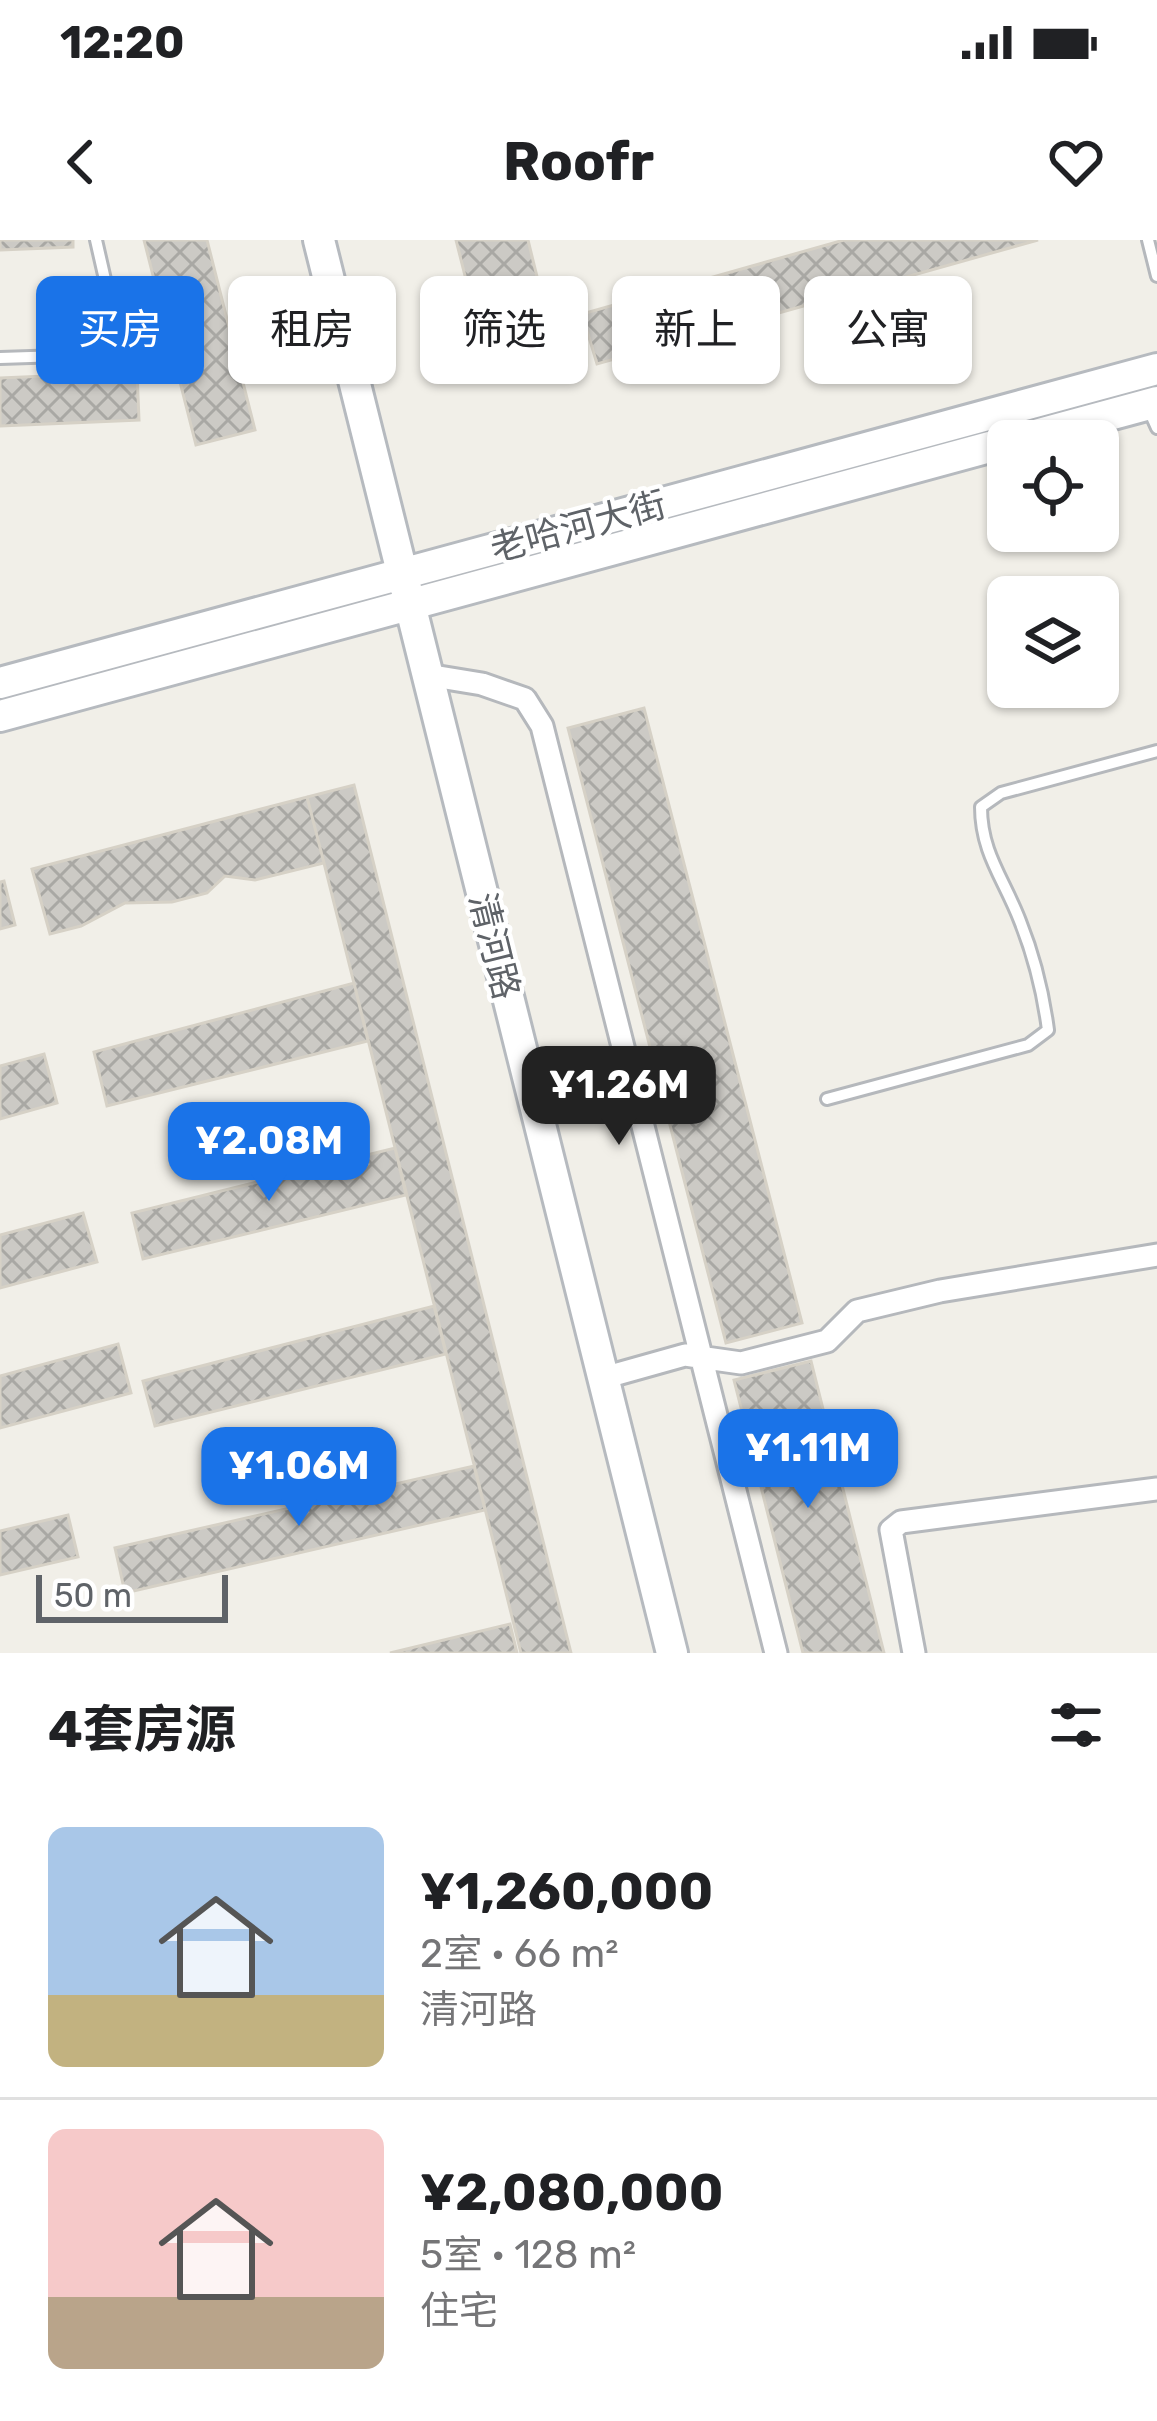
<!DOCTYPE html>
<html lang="zh">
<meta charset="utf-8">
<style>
:root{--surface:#fff;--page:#f6f6f6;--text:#202124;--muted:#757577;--line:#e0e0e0;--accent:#1a73e8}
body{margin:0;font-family:Rubik,"Noto Sans SC",sans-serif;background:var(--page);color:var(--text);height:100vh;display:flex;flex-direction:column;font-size:45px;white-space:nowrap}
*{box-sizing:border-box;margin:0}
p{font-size:39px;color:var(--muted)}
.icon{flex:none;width:66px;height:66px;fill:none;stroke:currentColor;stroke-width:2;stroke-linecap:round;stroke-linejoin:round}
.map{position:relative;height:1413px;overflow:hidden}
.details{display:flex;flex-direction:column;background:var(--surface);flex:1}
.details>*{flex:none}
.top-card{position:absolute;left:36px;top:36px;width:1086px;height:108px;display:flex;gap:24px}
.tools{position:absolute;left:987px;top:180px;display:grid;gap:24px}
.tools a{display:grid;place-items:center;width:132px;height:132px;border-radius:18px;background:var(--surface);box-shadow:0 3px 9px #0004;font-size:60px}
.scale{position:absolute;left:36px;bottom:30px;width:192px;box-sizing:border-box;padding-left:12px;border:6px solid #5f6368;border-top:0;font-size:33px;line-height:42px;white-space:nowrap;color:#5f6368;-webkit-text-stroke:9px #fff;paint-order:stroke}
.price{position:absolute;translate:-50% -102px;padding:0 27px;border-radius:24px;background:var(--accent);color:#fff;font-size:39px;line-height:78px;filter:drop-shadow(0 3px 6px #0008)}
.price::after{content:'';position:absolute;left:50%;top:72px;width:36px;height:27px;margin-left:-18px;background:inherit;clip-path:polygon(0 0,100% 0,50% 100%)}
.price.selected{background:#222;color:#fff}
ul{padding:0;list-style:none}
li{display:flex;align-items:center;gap:36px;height:300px;padding:0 48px}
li+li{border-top:3px solid var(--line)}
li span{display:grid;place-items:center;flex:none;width:336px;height:240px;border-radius:18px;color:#555}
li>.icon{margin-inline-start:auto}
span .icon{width:144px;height:144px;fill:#fffc;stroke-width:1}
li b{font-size:51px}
h2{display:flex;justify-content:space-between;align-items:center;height:144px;padding:0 48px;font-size:51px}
.chip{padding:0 42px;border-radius:18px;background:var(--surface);box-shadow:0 3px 9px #0004;font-size:42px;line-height:108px}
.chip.selected{background:var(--accent);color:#fff}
.status{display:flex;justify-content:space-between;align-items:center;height:84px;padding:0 60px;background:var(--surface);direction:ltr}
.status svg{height:33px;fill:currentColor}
header{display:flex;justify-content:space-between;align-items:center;height:156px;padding:0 48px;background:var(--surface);font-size:54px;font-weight:700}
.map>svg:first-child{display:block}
</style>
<div class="status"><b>12:20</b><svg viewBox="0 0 49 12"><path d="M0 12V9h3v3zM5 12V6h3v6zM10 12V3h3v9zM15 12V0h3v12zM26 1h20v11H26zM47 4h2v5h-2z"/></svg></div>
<header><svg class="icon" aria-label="back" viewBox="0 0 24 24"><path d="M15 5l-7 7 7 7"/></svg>Roofr<svg class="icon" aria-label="heart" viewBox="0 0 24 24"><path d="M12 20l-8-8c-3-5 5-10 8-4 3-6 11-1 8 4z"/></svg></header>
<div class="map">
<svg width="1157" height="1413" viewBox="0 0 1157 1413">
<defs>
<pattern id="building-cross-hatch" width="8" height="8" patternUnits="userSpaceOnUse" patternTransform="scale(3)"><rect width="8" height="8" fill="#cccac5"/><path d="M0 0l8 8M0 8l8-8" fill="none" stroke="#a9a8a4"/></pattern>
</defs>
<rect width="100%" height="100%" fill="#f1efe8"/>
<path fill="url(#building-cross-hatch)" stroke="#d6d1c6" stroke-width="3" d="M 0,0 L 73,0 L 73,7 L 0,10 Z
M 144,0 L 207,0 L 255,190 L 196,205 Z
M 456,0 L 528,0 L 557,118 L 490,135 Z
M 844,0 L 1038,0 L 597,124 L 582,74 Z
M 137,132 L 139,180 L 0,186 L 0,138 Z
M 644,468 L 802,1083 L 726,1103 L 568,488 Z
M 354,545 L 571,1413 L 521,1413 L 324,623 L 307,557 Z
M 307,557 L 324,623 L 255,640 L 225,636 L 207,653 L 172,662 L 125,663 L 81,686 L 50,694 L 32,629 Z
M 4,641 L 15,685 L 0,689 L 0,642 Z
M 354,743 L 368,801 L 107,866 L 94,812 Z
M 44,814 L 57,863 L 0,879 L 0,826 Z
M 395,908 L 406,955 L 143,1019 L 132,973 Z
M 83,973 L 97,1022 L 0,1048 L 0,995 Z
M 434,1066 L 446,1114 L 155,1186 L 143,1141 Z
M 118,1104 L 131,1153 L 0,1188 L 0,1136 Z
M 811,1121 L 884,1413 L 803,1413 L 734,1140 Z
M 474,1226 L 485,1270 L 125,1353 L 115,1308 Z
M 68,1275 L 78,1317 L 0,1335 L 0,1291 Z
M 510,1384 L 517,1413 L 390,1413 Z"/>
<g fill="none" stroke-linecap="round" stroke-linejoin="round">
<defs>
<path id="lane" d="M 1148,0 L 1157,36
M 0,118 L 122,114 L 96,0
M 1148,168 L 1157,188
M 827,859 L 1028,805 L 1048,790 C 1043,752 1034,716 1020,681 C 1004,639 981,613 981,567 L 1001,553 L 1157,511"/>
<path id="street" d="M 427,435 L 482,444 L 525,459 L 542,486 L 776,1413
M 603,1138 L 685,1115 L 741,1123 L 827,1101 L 857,1071 L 940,1051 L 1157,1015
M 914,1413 L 891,1290 L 901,1282 L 1157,1249"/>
<path id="secondary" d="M 319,0 L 672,1413
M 1013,201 L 1157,162
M 0,443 L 1157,129
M 0,476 L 1008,202"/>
</defs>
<use href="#lane" stroke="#b5b8bc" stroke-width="16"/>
<use href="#street" stroke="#b5b8bc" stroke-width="27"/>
<use href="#secondary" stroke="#b6babf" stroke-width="36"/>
<use href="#lane" stroke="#fff" stroke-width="10"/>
<use href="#street" stroke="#fff" stroke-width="21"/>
<use href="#secondary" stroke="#fff" stroke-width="30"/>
</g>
<g text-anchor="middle" stroke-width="9" stroke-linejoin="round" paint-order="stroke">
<g font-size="36" fill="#5f6368" stroke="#fff">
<text transform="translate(578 286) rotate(-15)" y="13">老哈河大街</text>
<text transform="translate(495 706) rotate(76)" y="13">清河路</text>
</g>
</g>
</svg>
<div class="tools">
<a><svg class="icon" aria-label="locate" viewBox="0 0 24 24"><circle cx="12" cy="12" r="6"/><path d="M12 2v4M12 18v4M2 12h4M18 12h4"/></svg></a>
<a><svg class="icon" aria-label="layers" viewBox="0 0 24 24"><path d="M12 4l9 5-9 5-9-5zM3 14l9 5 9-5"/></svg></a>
</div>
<div class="scale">50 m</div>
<b class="price selected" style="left:619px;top:908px">¥1.26M</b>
<b class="price" style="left:269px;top:964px">¥2.08M</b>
<b class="price" style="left:808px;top:1271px">¥1.11M</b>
<b class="price" style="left:299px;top:1289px">¥1.06M</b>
<div class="top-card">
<a class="chip selected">买房</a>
<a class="chip">租房</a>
<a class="chip">筛选</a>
<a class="chip">新上</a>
<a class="chip">公寓</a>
</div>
</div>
<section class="details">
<h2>4套房源<svg class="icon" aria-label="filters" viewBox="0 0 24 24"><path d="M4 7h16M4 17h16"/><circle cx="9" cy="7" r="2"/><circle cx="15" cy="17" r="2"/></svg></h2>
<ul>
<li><span style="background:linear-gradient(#a9c7e8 70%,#c2b280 0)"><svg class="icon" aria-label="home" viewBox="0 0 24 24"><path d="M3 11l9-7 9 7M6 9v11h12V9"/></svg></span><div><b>¥1,260,000</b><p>2室 · 66 m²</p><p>清河路</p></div></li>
<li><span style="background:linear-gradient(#f6c9c9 70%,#b9a48a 0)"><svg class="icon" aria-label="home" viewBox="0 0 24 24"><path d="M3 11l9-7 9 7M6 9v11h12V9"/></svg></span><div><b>¥2,080,000</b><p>5室 · 128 m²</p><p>住宅</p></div></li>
</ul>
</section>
